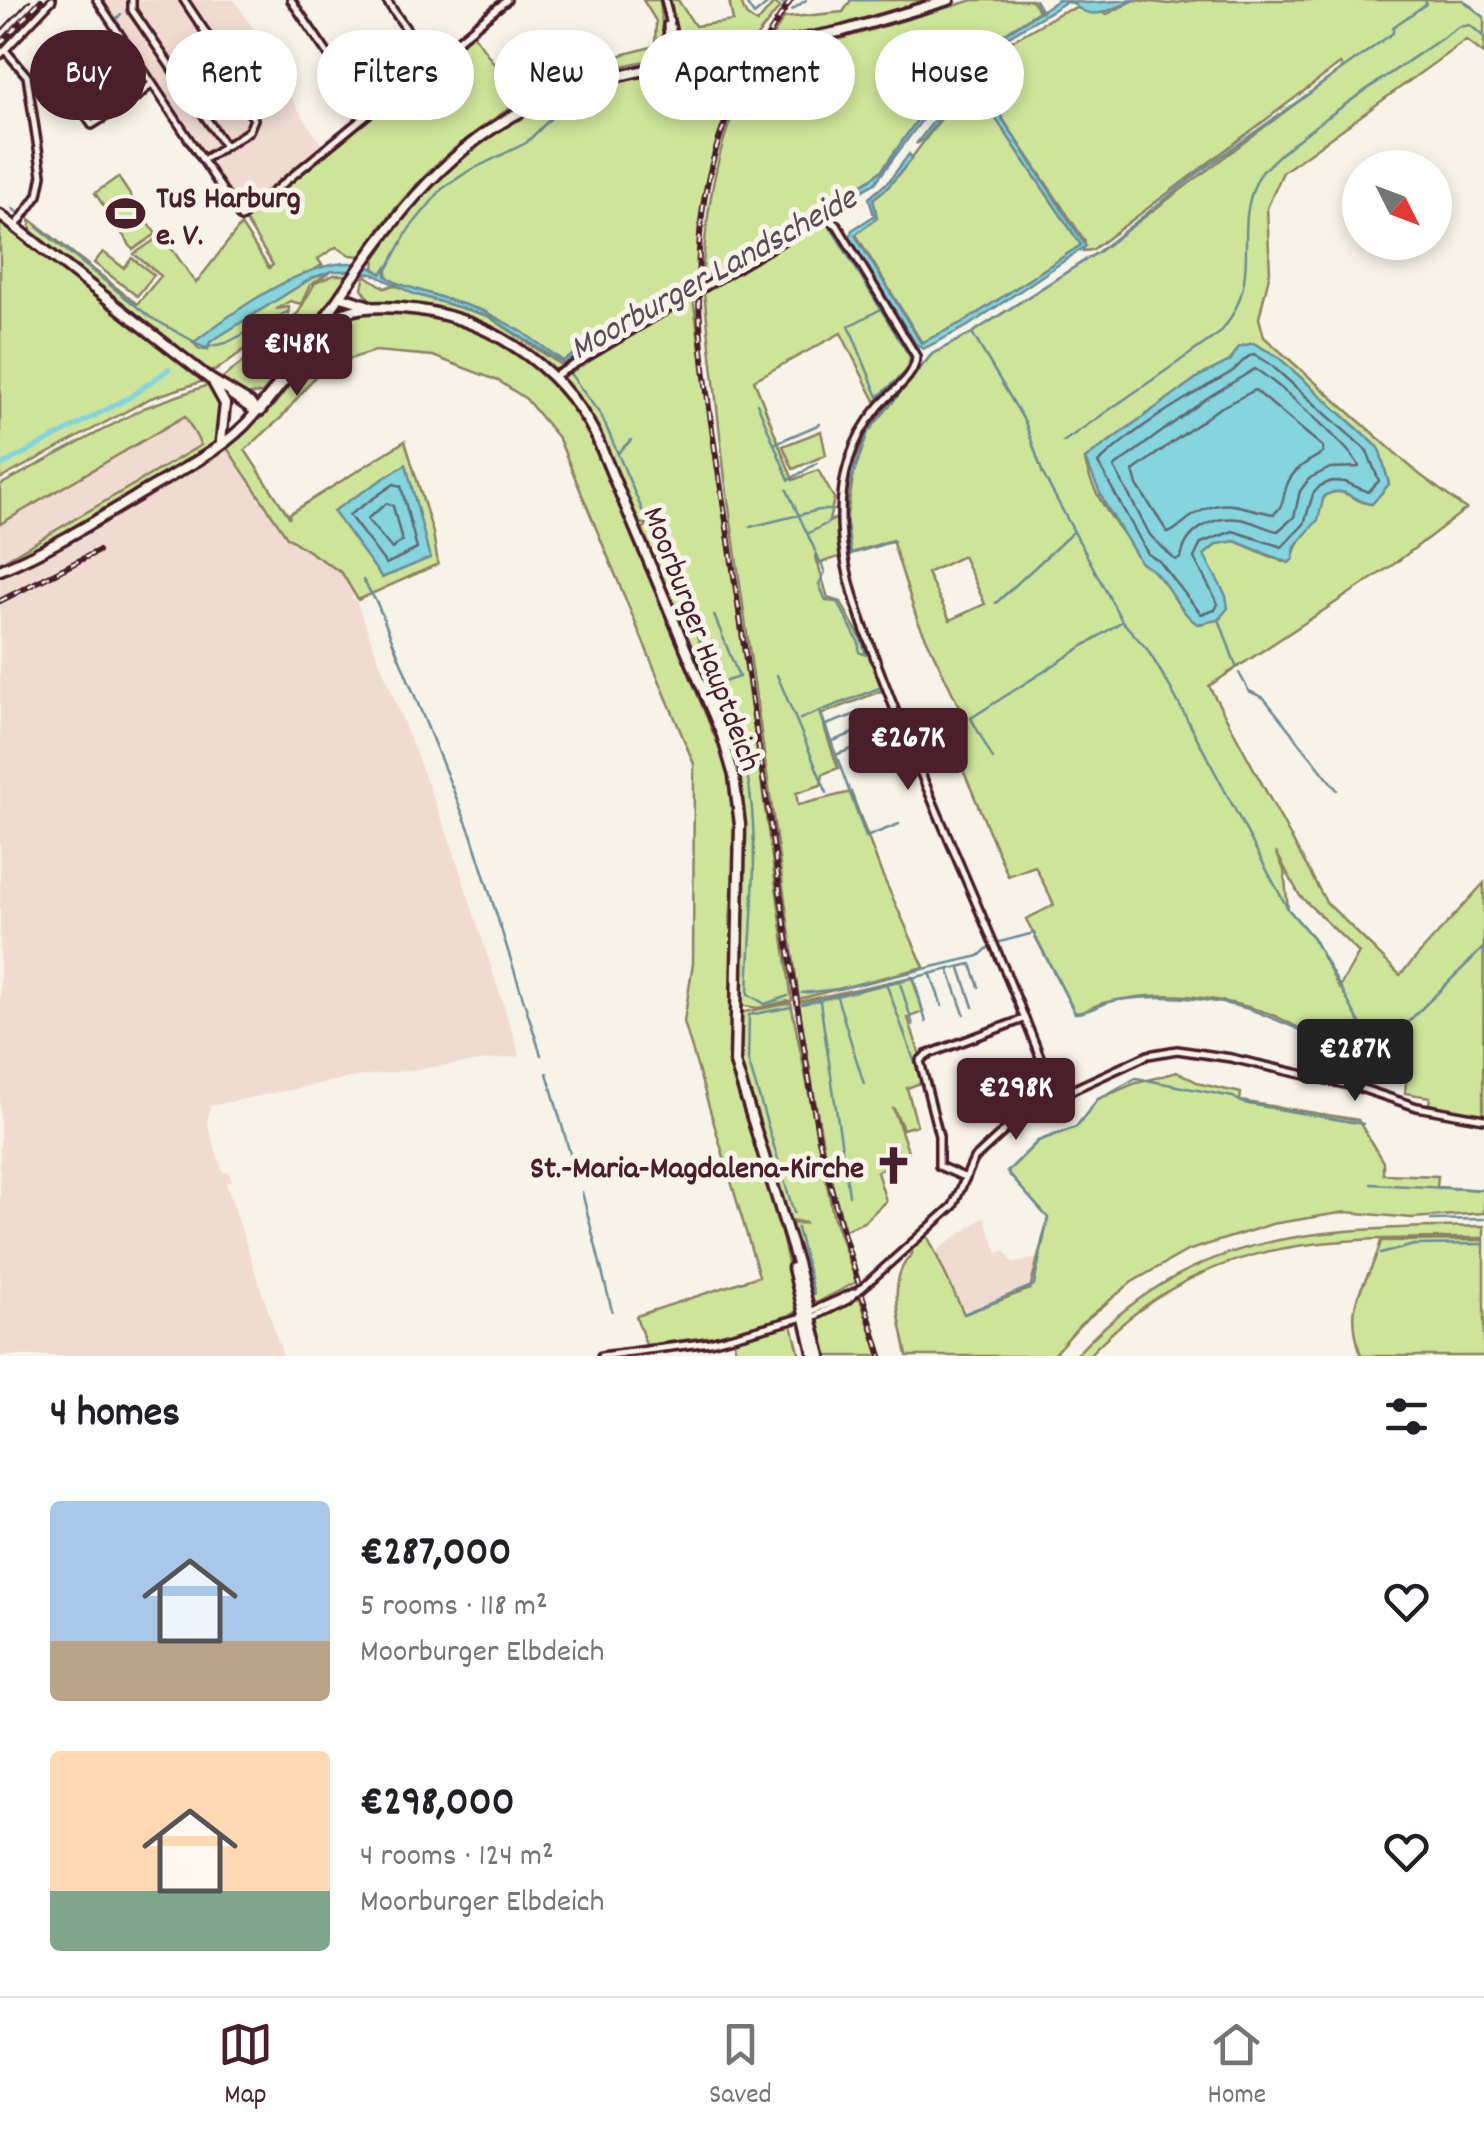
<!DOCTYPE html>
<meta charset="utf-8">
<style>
:root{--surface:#fff;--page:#f2f2f2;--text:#202124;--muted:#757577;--line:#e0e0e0;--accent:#4a1f2b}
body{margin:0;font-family:Dekko,sans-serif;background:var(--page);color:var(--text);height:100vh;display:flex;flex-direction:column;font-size:38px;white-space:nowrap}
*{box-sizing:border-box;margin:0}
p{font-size:32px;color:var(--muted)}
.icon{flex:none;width:55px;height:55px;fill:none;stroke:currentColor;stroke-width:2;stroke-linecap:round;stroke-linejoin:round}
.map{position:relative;height:1356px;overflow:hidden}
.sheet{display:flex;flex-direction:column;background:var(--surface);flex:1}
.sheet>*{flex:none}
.guide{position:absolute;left:30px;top:30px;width:1425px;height:90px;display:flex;gap:20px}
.needle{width:65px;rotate:132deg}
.tools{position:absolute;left:1342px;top:150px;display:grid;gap:20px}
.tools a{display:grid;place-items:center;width:110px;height:110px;border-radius:50%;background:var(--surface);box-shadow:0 5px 15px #0003;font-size:50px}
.price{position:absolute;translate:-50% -85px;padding:0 22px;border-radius:10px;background:var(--accent);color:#fff;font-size:32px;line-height:65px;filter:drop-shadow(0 2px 5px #0008)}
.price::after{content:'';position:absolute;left:50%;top:60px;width:30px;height:22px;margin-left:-15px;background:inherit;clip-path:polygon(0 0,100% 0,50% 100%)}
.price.current{background:#222;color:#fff}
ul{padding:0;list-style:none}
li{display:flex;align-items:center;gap:30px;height:250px;padding:0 50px}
li span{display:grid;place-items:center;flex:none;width:280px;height:200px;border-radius:10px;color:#555}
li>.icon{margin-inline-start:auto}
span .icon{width:120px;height:120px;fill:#fffc;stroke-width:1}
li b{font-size:42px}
h2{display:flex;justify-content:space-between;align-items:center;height:120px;padding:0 50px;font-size:42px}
.tag{padding:0 35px;border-radius:45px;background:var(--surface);box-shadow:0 5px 15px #0003;font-size:35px;line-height:90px}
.tag.current{background:var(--accent);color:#fff}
.tab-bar{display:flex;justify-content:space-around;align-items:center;height:140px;border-top:2px solid var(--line);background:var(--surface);font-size:28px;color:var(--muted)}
.tab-bar a{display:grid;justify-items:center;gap:5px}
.tab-bar .current{color:var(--accent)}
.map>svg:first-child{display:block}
</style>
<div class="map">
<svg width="1484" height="1356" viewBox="0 0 1484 1356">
<rect width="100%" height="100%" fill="#f7f3e8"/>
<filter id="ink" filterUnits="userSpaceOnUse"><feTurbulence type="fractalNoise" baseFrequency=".01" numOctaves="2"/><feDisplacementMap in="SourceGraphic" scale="20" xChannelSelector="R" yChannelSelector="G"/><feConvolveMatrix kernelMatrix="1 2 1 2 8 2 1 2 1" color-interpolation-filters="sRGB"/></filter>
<g filter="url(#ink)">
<path fill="#f0dbd1" d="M 103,0 L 234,0 L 292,86 L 286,91 L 321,144 L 255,198 L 239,199 L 230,194 Z
M 186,415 L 201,445 L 0,563 L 0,524 Z
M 228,450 L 291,541 L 367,586 L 351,598 L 356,601 L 452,846 L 520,1056 L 349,1078 L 210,1106 L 207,1123 L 223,1172 L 229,1172 L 232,1181 L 226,1183 L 283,1356 L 0,1356 L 0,575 L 49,553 Z
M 984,1217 L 998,1253 L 1004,1250 L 1013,1263 L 1039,1258 L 1034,1285 L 964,1314 L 935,1252 Z"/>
<path fill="#cee499" stroke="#8c8262" stroke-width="2.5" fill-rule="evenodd" d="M 643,0 L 660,0 L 664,51 L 659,58 L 595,72 L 528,97 L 527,87 L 584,65 L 655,46 L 656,21 Z
M 671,0 L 678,0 L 695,26 L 733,21 L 729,0 L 740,0 L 746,15 L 757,23 L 774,3 L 780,7 L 750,45 C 740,49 730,50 719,51 C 670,55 678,44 671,0 Z
M 851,0 L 940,0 L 853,25 L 770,42 L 766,52 L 837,40 L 973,0 L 1032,0 L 1039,11 L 956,65 L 882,170 L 871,179 L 702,280 C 708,176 725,105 784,18 L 843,12 Z
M 1135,0 L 1169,4 L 1197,0 L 1463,0 L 1484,17 L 1484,54 L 1466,40 L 1283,172 L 1267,208 L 1270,272 L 1259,318 L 1264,337 L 1419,474 L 1466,509 L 1394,564 L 1209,686 L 1326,902 L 1400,975 L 1484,883 L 1483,1115 L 1429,1104 L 1430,1097 L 1405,1093 L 1407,1073 L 1371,1069 L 1367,1051 L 1357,1039 C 1325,1048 1298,1025 1270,1014 C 1246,1005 1214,999 1187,996 C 1161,994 1129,997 1103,1003 C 1092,1006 1086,1013 1075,1013 L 1026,919 L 1054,905 L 1035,866 L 1008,876 L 947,732 L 965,719 L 917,619 L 892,540 L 820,563 L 815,554 L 828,598 L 841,602 C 856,632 874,658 886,689 L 820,715 L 838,768 L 823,774 L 821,785 L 796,793 L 798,805 L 851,792 L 881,872 L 924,967 L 799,999 L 725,479 L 704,293 L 810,226 L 829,223 L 839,232 L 911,348 C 918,371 895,394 875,401 L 841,333 L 754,380 L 793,480 L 818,470 L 834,498 L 829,521 L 847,515 L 856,459 L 868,432 L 932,354 L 972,333 L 1098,252 L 1343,68 L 1340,64 L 1092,250 L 1083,251 L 1085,241 L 976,79 L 963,74 L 977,61 L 1062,12 L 1077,8 L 1107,14 ZM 1253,343 L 1277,356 L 1379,448 L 1389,484 L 1372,504 C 1353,503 1345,484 1324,496 C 1317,516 1294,542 1293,559 L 1283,562 L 1235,541 L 1217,544 L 1204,555 L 1219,588 L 1221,618 L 1200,624 C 1184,618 1181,602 1170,590 C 1142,555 1092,506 1085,459 L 1198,377 L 1230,361 L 1239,347 ZM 963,556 L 985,604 L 950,620 L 927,573 ZM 1276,852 L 1300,896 L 1359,953 L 1339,988 L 1313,938 L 1288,909 L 1284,870 Z
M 473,34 L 508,83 L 522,75 L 524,99 C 457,140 403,189 361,256 L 350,255 L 336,247 L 318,259 L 322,265 L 194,343 L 199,349 L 208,349 L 210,342 C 243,319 293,281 332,271 L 310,285 L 301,304 L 290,301 L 276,309 L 289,307 L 288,318 L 215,371 L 207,370 L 31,231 L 30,219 L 137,304 L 161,276 L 134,254 L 162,235 L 196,283 L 241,225 L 269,268 L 273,265 L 245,220 L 417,80 L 420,86 L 441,69 L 439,63 Z
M 750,56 C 711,139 700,191 697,282 L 563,361 C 536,346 513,324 483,311 C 451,298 417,295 387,278 L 387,269 L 382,274 L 374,268 L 375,259 C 401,219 471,125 520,120 L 529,111 L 579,89 Z
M 970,80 L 1081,245 L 969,319 L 922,343 L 855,233 L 877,218 L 873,199 L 898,176 Z
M 118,177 L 156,234 L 133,250 L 95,193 Z
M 0,222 L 42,251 L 204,381 L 151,398 L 0,479 Z
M 103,252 L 124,268 L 132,258 L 154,275 L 137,296 L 94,263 Z
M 334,275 L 348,275 L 321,318 L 268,336 L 298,313 L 315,283 Z
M 365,275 L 385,288 L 393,285 L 488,316 L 561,365 L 698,289 L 554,371 L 481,325 L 370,300 L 362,288 Z
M 693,298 L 792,1000 L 758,1008 L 738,1005 L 742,796 L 728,743 L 640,530 L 650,524 L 637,524 L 597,430 L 560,377 Z
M 371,310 C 472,313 533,347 590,429 L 729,772 L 736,826 L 730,925 L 733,926 L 732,1068 L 780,1227 L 798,1308 L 794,1314 L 722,1335 L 646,1345 L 636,1316 L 759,1276 L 684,1022 L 693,963 L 694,764 L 559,439 L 526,399 L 499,381 L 433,356 L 375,351 L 323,367 L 281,418 L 245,450 L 290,518 L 289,514 L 405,441 L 433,533 L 438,564 L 358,600 L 342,573 L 287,537 L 227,448 L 275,404 L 335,324 L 356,312 Z
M 316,324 L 300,350 L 262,393 L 242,395 L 220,380 L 266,343 Z
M 208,385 C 222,404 226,421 216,442 L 42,547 L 0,567 L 0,563 L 201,445 L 185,416 L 0,524 L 0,485 L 144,408 Z
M 821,431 L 826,455 L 793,469 L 783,446 Z
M 912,977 L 923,1012 L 908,1018 L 921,1058 L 923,1082 L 907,1088 L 917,1125 L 903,1129 L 893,1107 L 908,1151 L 877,1172 L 886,1201 L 864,1222 L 845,1230 L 826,1162 L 798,1002 Z
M 791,1003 L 833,1215 L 856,1282 L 818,1302 L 810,1300 L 787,1224 L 806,1223 L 785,1219 L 740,1074 L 736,1051 L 739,1013 Z
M 1177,1072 L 1201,1084 L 1241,1093 L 1240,1101 L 1358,1120 L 1383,1162 L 1383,1174 L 1438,1176 L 1437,1187 L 1484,1190 L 1484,1213 L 1412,1218 L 1346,1212 L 1272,1224 L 1187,1251 L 1132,1282 L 1081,1324 L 1052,1356 L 907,1356 C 901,1321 885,1280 912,1254 L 912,1248 L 927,1235 L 964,1314 L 1030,1289 L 1048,1218 L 1007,1172 L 1038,1141 L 1076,1127 L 1098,1099 L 1133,1084 Z
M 1484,1226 L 1484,1238 C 1327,1239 1206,1232 1088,1356 L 1075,1356 C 1197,1225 1319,1230 1484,1226 Z
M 1484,1240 L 1484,1356 L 1361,1356 C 1342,1293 1367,1293 1381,1241 Z
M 859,1296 L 879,1356 L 825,1356 L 817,1324 L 819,1319 Z
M 792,1325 L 800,1356 L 736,1356 L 734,1340 Z"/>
<path fill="#85d5de" stroke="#6d8c96" stroke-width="2.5" d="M 1058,0 L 1087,3 L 1135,0 C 1113,7 1092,25 1073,3 L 1066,2 L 965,62 L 875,183 L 564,364 L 488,316 L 414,294 L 373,274 L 348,271 L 332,271 L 312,278 L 210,342 L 208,349 L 193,343 C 230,314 336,234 381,274 L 386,268 L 386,276 L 397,283 L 483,311 L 521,331 L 563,361 L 871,179 L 882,170 L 956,65 Z
M 968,76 L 976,79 L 1086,246 L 968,326 L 923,349 L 915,343 L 850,238 L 852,230 L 874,216 L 869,198 L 889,181 L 909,154 L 912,158 L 888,187 L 873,199 L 877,218 L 855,235 L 921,343 L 969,319 L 1081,245 L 970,80 L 923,140 L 916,144 Z
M 1253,343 L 1277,356 L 1379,448 L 1389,484 L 1372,504 C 1353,503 1345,483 1324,496 L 1318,520 L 1295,546 L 1293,559 L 1289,563 L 1235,541 L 1217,544 L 1204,555 L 1226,596 L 1228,608 L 1218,620 L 1197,624 C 1175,609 1166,574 1141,563 L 1104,502 L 1085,459 L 1198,377 L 1230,361 L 1239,347 Z
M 406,464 L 430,558 L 382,578 L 333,511 Z"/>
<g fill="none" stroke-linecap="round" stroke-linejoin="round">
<path stroke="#626873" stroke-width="2.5" d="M 1254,354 L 1270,364 L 1367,451 L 1379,481 L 1368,492 L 1345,482 L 1332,481 L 1320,486 L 1313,494 L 1304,524 L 1282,547 L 1233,531 L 1201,543 L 1194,558 L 1218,604 L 1215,610 L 1201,614 L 1159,561 L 1148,554 L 1098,463 C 1136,427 1184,399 1230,373 C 1240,367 1243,357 1254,354 Z
M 1255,369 C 1273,379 1356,452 1359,467 L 1330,468 L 1310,478 L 1300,491 L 1294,517 L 1278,531 C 1265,529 1252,520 1238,519 C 1211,516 1185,532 1181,558 L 1175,560 L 1150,535 L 1114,467 L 1210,396 Z
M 1255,390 L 1323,447 L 1323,453 C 1309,461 1293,468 1287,485 C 1282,497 1285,505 1274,514 C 1242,510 1228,494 1194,515 C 1184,521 1177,530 1168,533 L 1137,485 L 1133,471 L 1218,409 Z
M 394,484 L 401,486 L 417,549 L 386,564 L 349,515 Z
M 387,503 L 393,506 L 402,541 L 392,549 L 367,519 Z"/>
<path stroke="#6d8c96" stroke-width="2.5" d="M 179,0 L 190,16
M 744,0 L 754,15 L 772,0
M 775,0 L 785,5
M 850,0 L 877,0
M 1035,0 L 1042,12
M 1463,0 L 1484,17
M 792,10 L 806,0
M 121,14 L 115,20 L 124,33
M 191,18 L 200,32
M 202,35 L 214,53
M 129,41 L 141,60
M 216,55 L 224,79
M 145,66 L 178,115
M 181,121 L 186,128
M 190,134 L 194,140
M 232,138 L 248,127 L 249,118 L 236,97
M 198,147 L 201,151
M 210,166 L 221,182
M 224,187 L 230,196
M 13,209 L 17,212
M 830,226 L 910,357 L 908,370 L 878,397 L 849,326 L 881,309
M 37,227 L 150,317 L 195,342
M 388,268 L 409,229 L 442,189 L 467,172 L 526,143 L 562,107
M 207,347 L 226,343 L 287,312
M 569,372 L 602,417 L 646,519
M 757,403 L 789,480 L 817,463
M 1063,442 L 1220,333 C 1266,277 1231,233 1257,180 C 1272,148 1421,54 1458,27 L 1470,25 L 1484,37
M 776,443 L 820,424
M 618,453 L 631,440
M 787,490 L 825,572 L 819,584 L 826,601 L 838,602 L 859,643 L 859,652 L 866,655 L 849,596
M 750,527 L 819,510 L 836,510
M 651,530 L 669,545 L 664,561 C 692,629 741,720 750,792 C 759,858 750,928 748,994 L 765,1004 L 788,996
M 809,533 L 837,518
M 894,541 L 851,554 L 846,518 L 849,487 L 868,432 L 932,354 L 970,334
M 363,580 L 377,603 L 471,834 L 541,1055
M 996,603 L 1072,533
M 714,615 L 739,677 L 717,684
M 1219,619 L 1236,666
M 1239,673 L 1249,691 L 1264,698 L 1337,790
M 777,675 L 827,793
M 820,711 L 866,837 L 899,824
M 800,719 L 882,687
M 826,725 L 862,712
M 833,741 L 869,727
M 838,754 L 879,739
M 993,759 L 971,718 L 1121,622
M 996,943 L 1034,933 L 1075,1013 C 1089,1013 1103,1002 1118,1000 C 1160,994 1200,997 1241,1007 C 1273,1014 1327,1050 1357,1039 L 1367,1051 L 1371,1080
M 960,968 L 973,1007
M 949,971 L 964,1014
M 931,975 L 942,1006
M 914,979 L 926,1022
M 900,983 L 913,1025
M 887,986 L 922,1082
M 802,993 L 839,989 L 979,956 L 989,947
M 837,997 L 864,1084
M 820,1002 L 849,1195
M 802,1004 L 971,964 L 979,987
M 791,1007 L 749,1015 L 748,1060 L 794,1213
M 1407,1023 L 1484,947
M 1396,1026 L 1366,1034 L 1313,938 L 1288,909 L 1270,876 L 1170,687 L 1147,649 L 1122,621 L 1043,474 L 1025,422 L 972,333 L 1098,252 L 1198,173 L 1393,33 L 1393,27 L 1426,4 L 1426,0
M 547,1073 L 575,1171
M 1371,1184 L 1484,1190
M 582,1192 L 612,1311
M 1431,1220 L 1484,1219
M 797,1228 L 814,1294
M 1380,1254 L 1414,1245 L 1484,1244
M 964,1314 L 1034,1285 L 1048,1218 L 1007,1172 L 1038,1141 L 1076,1127 L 1098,1099 L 1136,1078 L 1233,1097 L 1243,1103 L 1363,1124"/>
<path stroke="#85d5de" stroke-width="5" d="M 0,466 L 130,397 L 169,369"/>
<defs>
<path id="minor" d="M 97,0 L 241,218 L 507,0
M 132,0 L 132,10 L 225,146
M 184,0 L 222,57 L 227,79 L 254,119 L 249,131 L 203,160
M 291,0 L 368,113
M 386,0 L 430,63
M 665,0 L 678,55 L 673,64
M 667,25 L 670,64
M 675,46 L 695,59
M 5,50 L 27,76 L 42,175 L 38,195 L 16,226
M 0,55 L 52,0
M 53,70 L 43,66 L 41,59 L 47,59 L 92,125 L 137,97 L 152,83
M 553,377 L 811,224 L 827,219 L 837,225 L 916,356 C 916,378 890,392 877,409 C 852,438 841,477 841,515 C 840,578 871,647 893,705 C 945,837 1007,966 1056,1099
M 966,1178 L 939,1166 L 939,1136 L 920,1061 L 926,1055 L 1024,1019
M 863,1287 L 953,1206 L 974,1159 L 1015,1121 L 1033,1108 L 1148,1055 L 1177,1050 L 1231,1058 L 1357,1087 L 1417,1107 L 1484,1119
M 810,1312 L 855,1292
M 811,1318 L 848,1300 L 858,1291
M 601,1356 L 710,1342 L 804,1317"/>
<path id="major" d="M 773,45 L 843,31 L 949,0
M 0,215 L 210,379 L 250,403 L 256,412
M 342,297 L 370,306
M 327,322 C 351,306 374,306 402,308 C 483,314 559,363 596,436 L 722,735 L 734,776 L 740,825 L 735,1063 L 797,1263 L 821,1356
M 214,384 L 225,404 L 221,441
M 232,395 L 256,412
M 260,411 L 304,356
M 0,570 C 51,549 99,519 147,490 C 182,469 225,449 252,417 C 335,320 389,192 501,123 C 575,77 663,67 747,50
M 793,1268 L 814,1356"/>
</defs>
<use href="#minor" stroke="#4a1f2b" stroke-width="12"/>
<use href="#major" stroke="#4a1f2b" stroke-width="15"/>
<use href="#minor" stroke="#f7f3e8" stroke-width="5"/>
<use href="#major" stroke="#f7f3e8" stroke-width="8"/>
<path stroke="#4a1f2b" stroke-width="2.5" d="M 0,32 L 30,0"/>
<defs>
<path id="rail" d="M 791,0 C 747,66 715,128 703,207 C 687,317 717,452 732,562 C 760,755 787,948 819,1140 L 840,1223 L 881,1356
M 0,44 L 41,0
M 0,601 L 98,551"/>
</defs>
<use href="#rail" stroke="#4a1f2b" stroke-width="6"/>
<use href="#rail" stroke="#f7f3e8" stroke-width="2.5" stroke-dasharray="8" stroke-linecap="butt"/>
<defs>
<path id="minor-bridge" d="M 858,1291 L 863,1287"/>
<path id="major-bridge" d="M 747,50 L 773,45"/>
</defs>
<use href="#minor-bridge" stroke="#4a1f2b" stroke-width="12" stroke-linecap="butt"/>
<use href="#major-bridge" stroke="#4a1f2b" stroke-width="15" stroke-linecap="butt"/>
<use href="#minor-bridge" stroke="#f7f3e8" stroke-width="5"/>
<use href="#major-bridge" stroke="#f7f3e8" stroke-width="8"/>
</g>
</g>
<defs>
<symbol id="stadium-bare" viewBox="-9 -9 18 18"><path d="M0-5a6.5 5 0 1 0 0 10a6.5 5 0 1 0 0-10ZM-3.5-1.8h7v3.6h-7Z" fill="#4a1f2b" stroke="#f7f3e8" stroke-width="2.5" paint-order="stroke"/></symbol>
<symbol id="church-bare" viewBox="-9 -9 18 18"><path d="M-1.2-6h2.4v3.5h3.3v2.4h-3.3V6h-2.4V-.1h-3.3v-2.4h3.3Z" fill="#4a1f2b" stroke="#f7f3e8" stroke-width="2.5" paint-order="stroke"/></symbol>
</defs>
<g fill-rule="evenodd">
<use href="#stadium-bare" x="98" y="186" width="55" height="55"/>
<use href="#church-bare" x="866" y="1138" width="55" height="55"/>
</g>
<g text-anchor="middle" stroke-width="10" stroke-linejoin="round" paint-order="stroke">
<g font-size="32" font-weight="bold" fill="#4a1f2b" stroke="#f7f3e8" text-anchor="start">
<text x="156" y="207">TuS Harburg<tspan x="156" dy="37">e. V.</tspan></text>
<text x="864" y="1177" text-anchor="end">St.-Maria-Magdalena-Kirche</text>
</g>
<g font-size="32" fill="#4a1f2b" stroke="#f7f3e8">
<text transform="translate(704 638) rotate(69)" y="11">Moorburger Hauptdeich</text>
</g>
<g font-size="35" font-style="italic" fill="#594c58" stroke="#f7f3e8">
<text transform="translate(712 271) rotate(-29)" y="12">Moorburger Landscheide</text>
</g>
</g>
</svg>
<div class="tools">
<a><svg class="needle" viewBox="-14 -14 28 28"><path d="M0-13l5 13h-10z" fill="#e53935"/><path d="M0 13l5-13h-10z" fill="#757577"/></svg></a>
</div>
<b class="price" style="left:297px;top:399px">€148K</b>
<b class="price" style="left:908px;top:793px">€267K</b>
<b class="price current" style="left:1355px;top:1104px">€287K</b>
<b class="price" style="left:1016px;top:1143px">€298K</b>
<div class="guide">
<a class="tag current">Buy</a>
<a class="tag">Rent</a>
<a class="tag">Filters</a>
<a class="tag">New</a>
<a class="tag">Apartment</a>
<a class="tag">House</a>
</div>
</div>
<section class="sheet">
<h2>4 homes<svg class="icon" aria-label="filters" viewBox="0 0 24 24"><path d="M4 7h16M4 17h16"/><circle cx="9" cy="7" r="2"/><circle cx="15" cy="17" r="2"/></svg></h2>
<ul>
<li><span style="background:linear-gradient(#a9c7e8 70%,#b9a48a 0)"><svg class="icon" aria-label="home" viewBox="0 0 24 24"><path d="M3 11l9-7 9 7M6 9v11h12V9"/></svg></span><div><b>€287,000</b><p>5 rooms · 118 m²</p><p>Moorburger Elbdeich</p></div><svg class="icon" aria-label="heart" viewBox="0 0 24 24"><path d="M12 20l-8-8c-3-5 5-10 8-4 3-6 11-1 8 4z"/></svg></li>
<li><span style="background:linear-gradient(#ffd9b3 70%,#7fa58c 0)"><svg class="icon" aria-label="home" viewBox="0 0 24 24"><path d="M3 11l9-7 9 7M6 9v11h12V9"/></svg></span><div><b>€298,000</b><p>4 rooms · 124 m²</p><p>Moorburger Elbdeich</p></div><svg class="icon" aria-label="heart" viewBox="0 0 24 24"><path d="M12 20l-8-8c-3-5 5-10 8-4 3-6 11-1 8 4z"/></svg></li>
</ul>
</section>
<nav class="tab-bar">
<a class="current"><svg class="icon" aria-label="map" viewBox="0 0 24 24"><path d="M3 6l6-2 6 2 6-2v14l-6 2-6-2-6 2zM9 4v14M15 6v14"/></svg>Map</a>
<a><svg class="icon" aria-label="saved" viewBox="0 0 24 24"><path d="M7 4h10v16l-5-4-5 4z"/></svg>Saved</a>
<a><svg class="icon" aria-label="home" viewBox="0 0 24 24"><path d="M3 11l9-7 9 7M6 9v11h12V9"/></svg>Home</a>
</nav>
